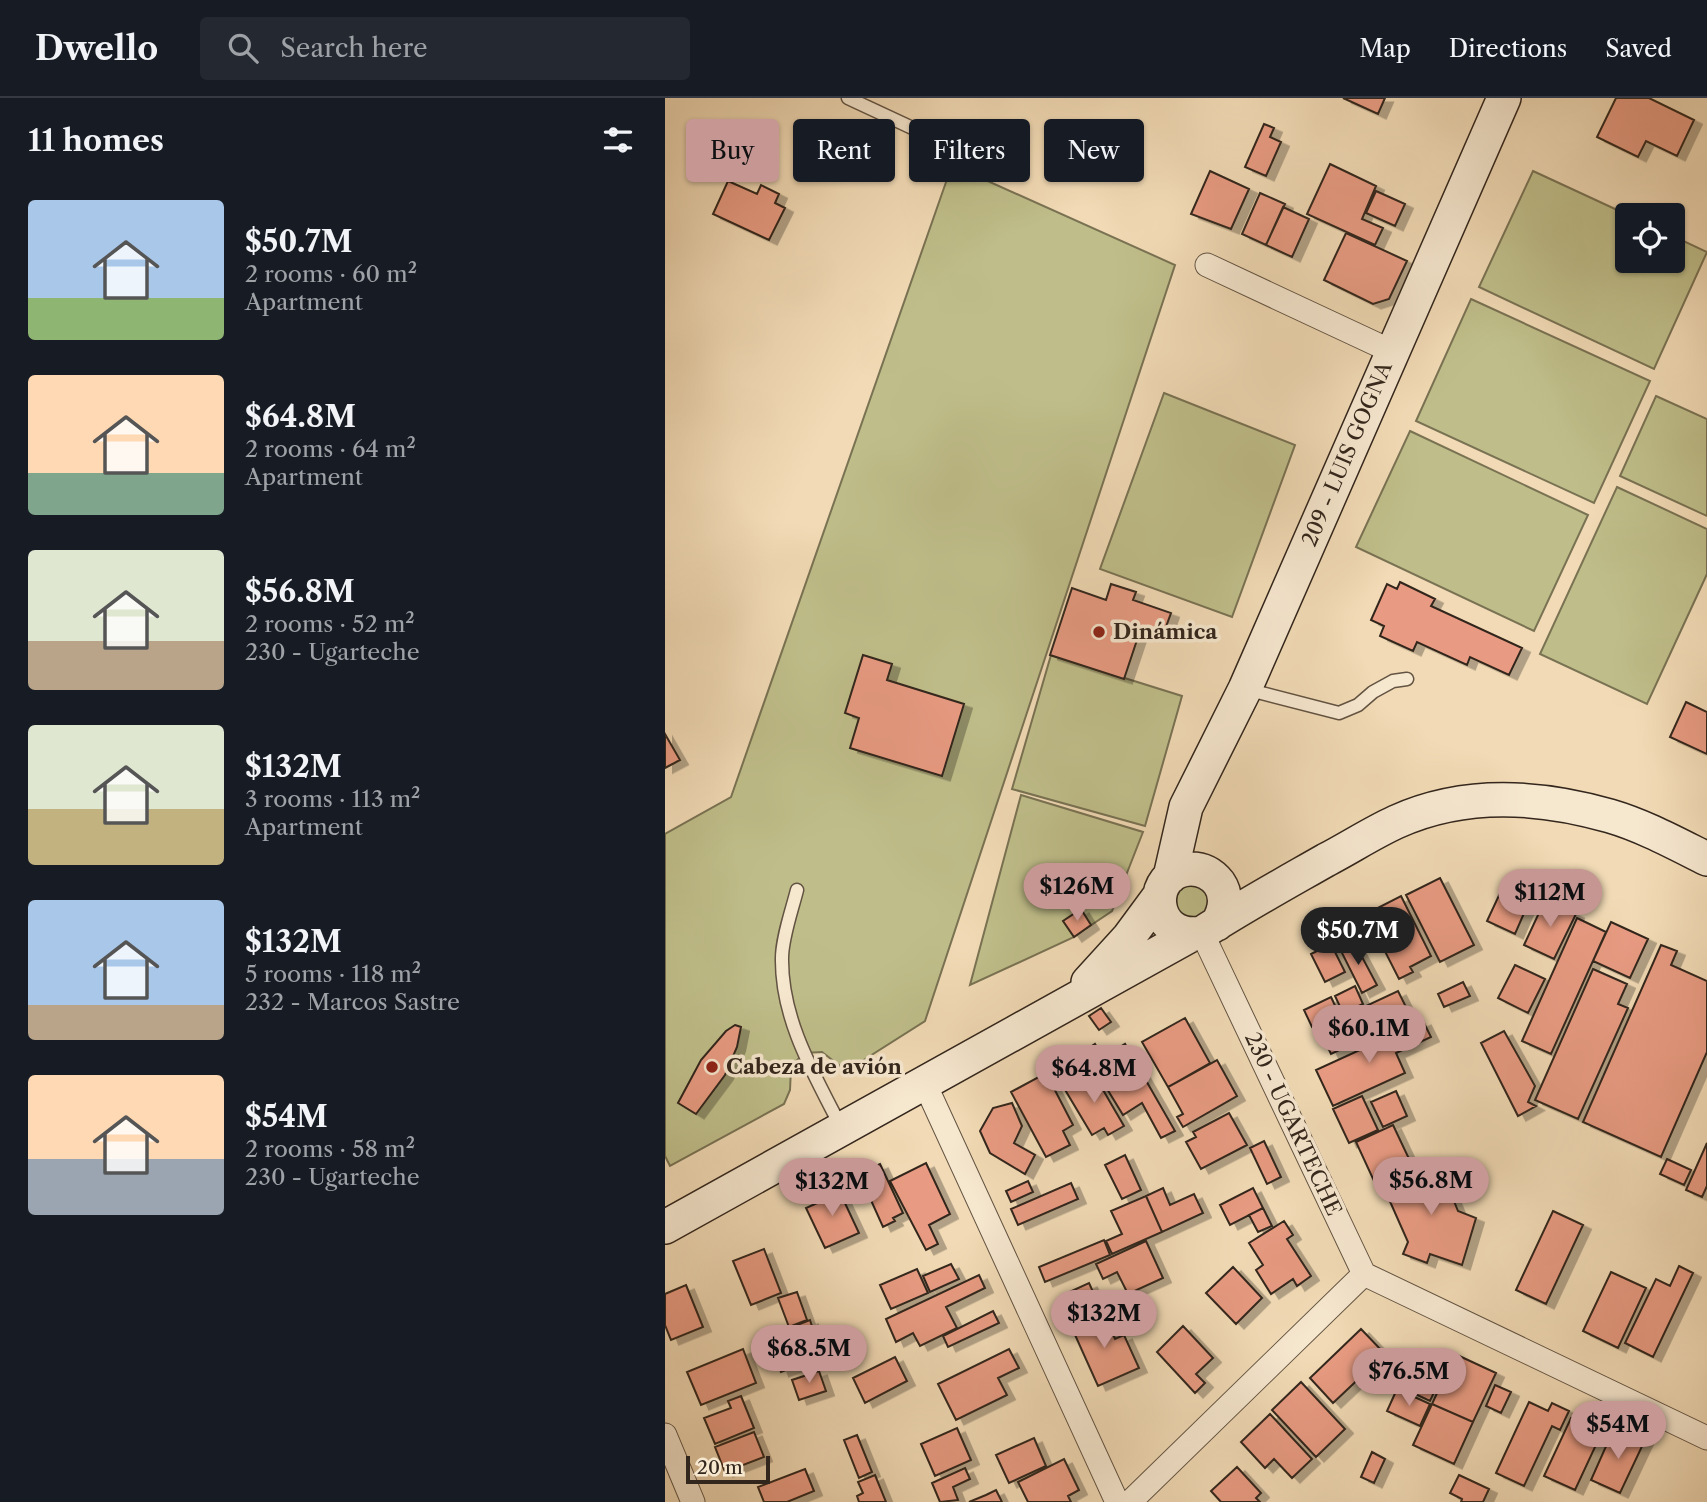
<!DOCTYPE html>
<meta charset="utf-8">
<style>
:root{--surface:#171b24;--page:#242831;--text:#f1f3f6;--muted:#9ea1a6;--line:#363941;--accent:#c59692}
body{margin:0;font-family:"Libre Caslon Text",serif;background:var(--page);color:var(--text);height:100vh;display:flex;flex-direction:column;font-size:26px;white-space:nowrap}
*{box-sizing:border-box;margin:0}
p{font-size:23px;color:var(--muted)}
.icon{flex:none;width:38px;height:38px;fill:none;stroke:currentColor;stroke-width:2;stroke-linecap:round;stroke-linejoin:round}
.map{position:relative;flex:1;overflow:hidden}
.sheet{display:flex;flex-direction:column;background:var(--surface);width:665px}
.sheet>*{flex:none}
.banner{position:absolute;left:21px;top:21px;width:665px;height:63px;display:flex;gap:14px}
.buttons{position:absolute;left:950px;top:105px;display:grid;gap:14px}
.buttons a{display:grid;place-items:center;width:70px;height:70px;border-radius:7px;background:var(--surface);box-shadow:0 2px 5px #0004;font-size:35px}
.scale{position:absolute;left:21px;bottom:18px;width:84px;box-sizing:border-box;padding-left:7px;border:4px solid #33261c;border-top:0;font-size:19px;line-height:24px;white-space:nowrap;color:#33261c;-webkit-text-stroke:5px #f6e7cf;paint-order:stroke}
.price{position:absolute;translate:-50% -60px;padding:0 16px;border-radius:24px;background:var(--accent);color:#111;font-size:23px;line-height:46px;filter:drop-shadow(0 2px 4px #0008)}
.price::after{content:'';position:absolute;left:50%;top:42px;width:21px;height:16px;margin-left:-10px;background:inherit;clip-path:polygon(0 0,100% 0,50% 100%)}
.price.current{background:#222;color:#fff}
ul{padding:0;list-style:none}
li{display:flex;align-items:center;gap:21px;height:175px;padding:0 28px}
li span{display:grid;place-items:center;flex:none;width:196px;height:140px;border-radius:7px;color:#555}
li>.icon{margin-inline-start:auto}
span .icon{width:84px;height:84px;fill:#fffc;stroke-width:1}
li b{font-size:30px}
h2{display:flex;justify-content:space-between;align-items:center;height:84px;padding:0 28px;font-size:30px}
.tag{padding:0 24px;border-radius:7px;background:var(--surface);box-shadow:0 2px 5px #0004;font-size:24px;line-height:63px}
.tag.current{background:var(--accent);color:#111}
header{display:flex;align-items:center;gap:42px;box-sizing:border-box;height:98px;padding:0 35px;background:var(--surface);border-bottom:2px solid var(--line)}
header strong{font-size:33px}
nav{display:flex;gap:38px;margin-inline-start:auto;font-size:24px}
.search{width:490px;height:63px;background:var(--page);display:flex;align-items:center;gap:18px;box-sizing:border-box;padding:0 24px;border-radius:7px;color:var(--muted);font-size:26px}
main{display:flex;flex:1;min-height:0}
.map>svg:first-child{display:block}
</style>
<header>
<strong>Dwello</strong>
<div class="search"><svg class="icon" aria-label="search" viewBox="0 0 24 24"><circle cx="10" cy="10" r="6"/><path d="M15 15l6 6"/></svg>Search here</div>
<nav><a>Map</a><a>Directions</a><a>Saved</a></nav>
</header>
<main>
<section class="sheet">
<h2>11 homes<svg class="icon" aria-label="filters" viewBox="0 0 24 24"><path d="M4 7h16M4 17h16"/><circle cx="9" cy="7" r="2"/><circle cx="15" cy="17" r="2"/></svg></h2>
<ul>
<li><span style="background:linear-gradient(#a9c7e8 70%,#8fb573 0)"><svg class="icon" aria-label="home" viewBox="0 0 24 24"><path d="M3 11l9-7 9 7M6 9v11h12V9"/></svg></span><div><b>$50.7M</b><p>2 rooms · 60 m²</p><p>Apartment</p></div></li>
<li><span style="background:linear-gradient(#ffd9b3 70%,#7fa58c 0)"><svg class="icon" aria-label="home" viewBox="0 0 24 24"><path d="M3 11l9-7 9 7M6 9v11h12V9"/></svg></span><div><b>$64.8M</b><p>2 rooms · 64 m²</p><p>Apartment</p></div></li>
<li><span style="background:linear-gradient(#dfe7d0 65%,#b9a48a 0)"><svg class="icon" aria-label="home" viewBox="0 0 24 24"><path d="M3 11l9-7 9 7M6 9v11h12V9"/></svg></span><div><b>$56.8M</b><p>2 rooms · 52 m²</p><p>230 - Ugarteche</p></div></li>
<li><span style="background:linear-gradient(#dfe7d0 60%,#c2b280 0)"><svg class="icon" aria-label="home" viewBox="0 0 24 24"><path d="M3 11l9-7 9 7M6 9v11h12V9"/></svg></span><div><b>$132M</b><p>3 rooms · 113 m²</p><p>Apartment</p></div></li>
<li><span style="background:linear-gradient(#a9c7e8 75%,#b9a48a 0)"><svg class="icon" aria-label="home" viewBox="0 0 24 24"><path d="M3 11l9-7 9 7M6 9v11h12V9"/></svg></span><div><b>$132M</b><p>5 rooms · 118 m²</p><p>232 - Marcos Sastre</p></div></li>
<li><span style="background:linear-gradient(#ffd9b3 60%,#9aa5b1 0)"><svg class="icon" aria-label="home" viewBox="0 0 24 24"><path d="M3 11l9-7 9 7M6 9v11h12V9"/></svg></span><div><b>$54M</b><p>2 rooms · 58 m²</p><p>230 - Ugarteche</p></div></li>
</ul>
</section>
<div class="map">
<svg width="1042" height="1404" viewBox="0 0 1042 1404">
<defs>
<filter id="shadow"><feDropShadow dx="8" dy="4.5" stdDeviation="0" flood-color="#0004"/></filter>
</defs>
<rect width="100%" height="100%" fill="#f1dab5"/>
<filter id="stains"><feTurbulence type="fractalNoise" baseFrequency=".00286" numOctaves="4"/><feColorMatrix values="0 0 0 0 .2 0 0 0 0 .09 0 0 0 0 .02 0 0 0 .5 -.17"/></filter>
<radialGradient id="worn" r=".72"><stop offset=".6" stop-color="#630" stop-opacity="0"/><stop offset="1" stop-color="#630" stop-opacity=".3"/></radialGradient>
<path fill="#bfbe8a" stroke="#797253" stroke-width="2" d="M 287,67 L 510,167 L 260,923 L 186,970 L 175,968 L 157,954 L 138,955 L 126,970 L 125,992 L 119,1006 L 5,1068 L 0,1058 L 0,736 L 66,699 Z
M 868,73 L 963,117 L 962,163 L 1008,163 L 1008,138 L 1042,154 L 989,271 L 814,189 Z
M 806,201 L 985,283 L 929,405 L 751,323 Z
M 499,295 L 630,347 L 567,519 L 435,471 Z
M 991,298 L 1042,321 L 1042,418 L 955,378 Z
M 745,333 L 923,417 L 869,533 L 691,449 Z
M 952,389 L 1042,431 L 1042,476 L 982,606 L 875,556 Z
M 386,557 L 517,598 L 480,728 L 347,691 Z
M 356,697 L 478,734 L 447,813 L 407,840 L 305,887 Z
M 530,783 L 547,797 L 544,819 L 513,822 L 510,791 Z"/>
<path fill="#e89b82" stroke="#33261c" stroke-width="2" filter="url(#shadow)" d="M 678,0 L 720,0 L 713,16 Z
M 951,0 L 984,0 L 1029,22 L 1012,58 L 981,43 L 973,59 L 932,39 Z
M 146,26 L 170,37 L 158,65 L 134,54 Z
M 599,26 L 609,30 L 605,39 L 616,44 L 601,78 L 580,69 Z
M 665,66 L 711,88 L 697,121 L 718,130 L 710,147 L 642,116 Z
M 545,73 L 584,91 L 566,131 L 526,116 Z
M 63,83 L 92,96 L 96,87 L 114,96 L 110,105 L 120,110 L 104,142 L 48,116 Z
M 711,93 L 740,106 L 730,128 L 701,115 Z
M 595,95 L 620,106 L 601,147 L 577,136 Z
M 618,109 L 644,121 L 627,159 L 601,147 Z
M 681,135 L 742,163 L 724,201 L 708,206 L 659,182 Z
M 735,484 L 770,501 L 766,508 L 857,550 L 844,577 L 805,559 L 802,567 L 752,544 L 748,553 L 715,538 L 719,528 L 706,522 L 722,486 L 732,491 Z
M 446,486 L 471,494 L 468,502 L 506,515 L 498,537 L 476,530 L 459,581 L 385,557 L 407,490 L 441,502 Z
M 198,557 L 227,566 L 222,582 L 299,606 L 277,678 L 185,650 L 194,620 L 180,615 Z
M 1021,604 L 1042,614 L 1042,656 L 1005,639 Z
M 0,636 L 15,662 L 0,670 Z
M 775,780 L 809,847 L 775,864 L 741,797 Z
M 836,793 L 863,806 L 850,836 L 822,823 Z
M 736,798 L 766,858 L 745,869 L 748,874 L 734,881 L 701,816 Z
M 880,802 L 911,816 L 889,861 L 859,847 Z
M 416,811 L 426,827 L 409,839 L 398,823 Z
M 912,820 L 941,834 L 886,956 L 857,943 Z
M 946,824 L 983,841 L 965,880 L 928,863 Z
M 688,842 L 712,887 L 697,895 L 674,849 Z
M 666,846 L 680,874 L 660,884 L 646,856 Z
M 996,847 L 1012,853 L 1006,867 L 1042,883 L 1042,954 L 996,1059 L 918,1024 Z
M 850,867 L 880,881 L 863,915 L 833,900 Z
M 928,871 L 962,886 L 953,906 L 963,910 L 913,1021 L 870,1002 Z
M 798,884 L 805,898 L 779,909 L 773,896 Z
M 690,888 L 698,906 L 678,915 L 670,898 Z
M 733,893 L 746,919 L 666,956 L 654,930 Z
M 666,899 L 674,916 L 647,929 L 639,912 Z
M 436,910 L 446,924 L 434,932 L 424,918 Z
M 520,920 L 545,965 L 503,989 L 477,944 Z
M 758,923 L 766,939 L 731,955 L 740,975 L 668,1008 L 651,972 Z
M 70,927 L 76,929 L 72,949 L 60,977 L 31,1016 L 13,1005 L 36,962 L 61,933 Z
M 839,933 L 870,988 L 863,1004 L 871,1008 L 853,1018 L 816,945 Z
M 430,946 L 438,959 L 460,946 L 510,1033 L 496,1040 L 477,1005 L 458,1017 L 419,953 Z
M 552,962 L 572,998 L 518,1029 L 512,1019 L 518,1016 L 503,989 Z
M 427,973 L 459,1028 L 443,1037 L 439,1030 L 427,1037 L 399,990 Z
M 381,975 L 408,1027 L 398,1033 L 405,1047 L 381,1059 L 346,994 Z
M 731,993 L 742,1018 L 718,1029 L 706,1004 Z
M 697,998 L 713,1032 L 684,1045 L 668,1011 Z
M 347,1005 L 357,1028 L 349,1045 L 370,1057 L 360,1076 L 325,1055 L 315,1033 L 328,1010 Z
M 564,1015 L 582,1047 L 536,1071 L 521,1044 L 531,1039 L 528,1034 Z
M 728,1027 L 746,1065 L 709,1083 L 691,1044 Z
M 599,1043 L 616,1079 L 602,1086 L 585,1050 Z
M 1042,1045 L 1042,1088 L 1037,1099 L 1021,1092 Z
M 460,1057 L 476,1092 L 457,1101 L 440,1067 Z
M 1002,1061 L 1026,1072 L 1019,1087 L 995,1076 Z
M 261,1065 L 285,1116 L 264,1127 L 273,1146 L 261,1152 L 225,1083 Z
M 215,1066 L 238,1115 L 228,1120 L 230,1123 L 218,1129 L 200,1089 L 212,1084 L 206,1070 Z
M 774,1066 L 793,1113 L 811,1120 L 797,1167 L 765,1156 L 762,1165 L 738,1156 L 743,1144 L 719,1090 Z
M 363,1083 L 368,1094 L 346,1104 L 341,1093 Z
M 406,1085 L 413,1101 L 353,1127 L 346,1111 Z
M 171,1086 L 194,1135 L 160,1150 L 141,1110 L 159,1102 L 155,1094 Z
M 498,1090 L 505,1107 L 529,1096 L 538,1115 L 497,1134 L 481,1098 Z
M 588,1090 L 598,1110 L 565,1127 L 555,1107 Z
M 481,1098 L 497,1134 L 447,1156 L 441,1143 L 457,1136 L 446,1113 Z
M 598,1110 L 607,1128 L 593,1134 L 584,1117 Z
M 888,1113 L 918,1127 L 881,1206 L 851,1192 Z
M 619,1123 L 628,1137 L 622,1141 L 646,1178 L 632,1188 L 628,1181 L 606,1196 L 591,1172 L 598,1167 L 584,1145 Z
M 439,1142 L 445,1157 L 380,1184 L 374,1169 Z
M 481,1143 L 498,1180 L 463,1196 L 452,1174 L 438,1181 L 431,1166 Z
M 99,1151 L 116,1195 L 86,1207 L 68,1163 Z
M 286,1166 L 294,1181 L 265,1194 L 258,1178 Z
M 1014,1168 L 1028,1175 L 988,1259 L 960,1245 L 991,1181 L 1005,1188 Z
M 568,1169 L 597,1200 L 571,1226 L 541,1195 Z
M 252,1171 L 263,1195 L 226,1211 L 215,1187 Z
M 946,1174 L 981,1190 L 953,1250 L 918,1233 Z
M 314,1177 L 320,1190 L 281,1209 L 292,1230 L 255,1248 L 248,1235 L 231,1244 L 221,1221 Z
M 424,1185 L 434,1207 L 410,1218 L 400,1196 Z
M 21,1187 L 38,1229 L 6,1242 L 0,1227 L 0,1196 Z
M 132,1194 L 142,1222 L 124,1229 L 113,1200 Z
M 328,1213 L 334,1225 L 283,1249 L 278,1238 Z
M 438,1214 L 450,1241 L 459,1237 L 474,1270 L 433,1288 L 406,1228 Z
M 145,1222 L 150,1238 L 125,1247 L 119,1232 Z
M 518,1228 L 548,1260 L 531,1276 L 540,1285 L 530,1295 L 492,1254 Z
M 696,1231 L 720,1256 L 668,1305 L 645,1280 Z
M 136,1244 L 143,1264 L 116,1274 L 109,1254 Z
M 78,1251 L 91,1285 L 36,1307 L 22,1274 Z
M 344,1251 L 354,1270 L 333,1280 L 342,1297 L 291,1322 L 273,1286 Z
M 762,1254 L 783,1264 L 765,1303 L 731,1287 L 743,1263 L 755,1268 Z
M 790,1256 L 831,1275 L 808,1324 L 767,1306 Z
M 230,1259 L 242,1283 L 200,1305 L 188,1280 Z
M 154,1273 L 161,1293 L 134,1302 L 127,1282 Z
M 636,1284 L 680,1331 L 651,1359 L 607,1312 Z
M 830,1287 L 846,1294 L 836,1315 L 821,1308 Z
M 732,1291 L 765,1306 L 755,1328 L 722,1313 Z
M 76,1298 L 89,1330 L 50,1346 L 39,1320 L 66,1310 L 63,1303 Z
M 864,1304 L 883,1313 L 887,1305 L 904,1313 L 895,1332 L 887,1328 L 859,1388 L 831,1375 Z
M 767,1306 L 808,1324 L 789,1366 L 748,1347 Z
M 605,1316 L 647,1361 L 627,1380 L 609,1361 L 600,1370 L 576,1344 Z
M 906,1320 L 937,1334 L 910,1392 L 879,1378 Z
M 292,1330 L 306,1362 L 270,1378 L 256,1346 Z
M 89,1334 L 99,1359 L 60,1374 L 50,1349 Z
M 962,1334 L 980,1342 L 955,1395 L 926,1382 L 946,1337 L 958,1342 Z
M 192,1337 L 207,1374 L 194,1380 L 179,1342 Z
M 369,1340 L 381,1368 L 344,1385 L 331,1357 Z
M 707,1354 L 720,1361 L 709,1385 L 696,1379 Z
M 399,1361 L 414,1392 L 403,1398 L 406,1404 L 363,1404 L 353,1384 Z
M 572,1369 L 596,1395 L 591,1400 L 595,1404 L 556,1404 L 546,1393 Z
M 300,1370 L 305,1381 L 288,1389 L 293,1402 L 275,1404 L 267,1385 Z
M 140,1371 L 149,1393 L 122,1404 L 99,1404 L 93,1389 Z
M 210,1377 L 221,1404 L 194,1404 L 192,1398 L 198,1395 L 193,1384 Z
M 794,1377 L 824,1391 L 818,1404 L 796,1404 L 797,1401 L 785,1395 Z
M 331,1392 L 337,1404 L 304,1404 L 321,1397 Z"/>
<g fill="none" stroke-linecap="round" stroke-linejoin="round">
<defs>
<path id="lane" d="M 183,0 L 256,34
M 581,591 L 674,615 L 693,607 L 708,594 L 728,583 L 742,581
M 132,792 C 127,812 117,840 117,860 C 116,922 150,978 177,1031"/>
<path id="street" d="M 542,167 L 726,253
M 537,835 L 699,1176 L 1042,1340
M 260,986 L 452,1404
M 0,1337 L 28,1404
M 465,1404 L 699,1176"/>
<path id="secondary" d="M 505,779 L 521,709 L 580,591 L 839,0
M 552,826 C 560,813 563,798 554,785 C 547,776 537,771 526,771 C 480,772 485,844 537,835 C 577,809 619,786 661,762 C 684,750 707,735 731,724 C 799,693 875,698 945,718 C 979,728 1010,745 1042,761
M 423,884 L 464,839 L 495,797
M 0,1129 L 524,838"/>
</defs>
<use href="#lane" stroke="#625342" stroke-width="15"/>
<use href="#street" stroke="#625342" stroke-width="25"/>
<use href="#secondary" stroke="#33261c" stroke-width="36"/>
<use href="#lane" stroke="#f6e7cf" stroke-width="12"/>
<use href="#street" stroke="#f6e7cf" stroke-width="23"/>
<use href="#secondary" stroke="#f6e7cf" stroke-width="33"/>
</g>
<g fill="#8f2418" stroke="#f6e7cf" stroke-width="2.5">
<circle cx="434" cy="534" r="7"/>
<circle cx="47" cy="969" r="7"/>
</g>
<g text-anchor="middle" stroke-width="7" stroke-linejoin="round" paint-order="stroke">
<g font-size="21" fill="#33261c" stroke="#f6e7cf">
<text transform="translate(682 356) rotate(-67)" y="7">209 - LUIS GOGNA</text>
<text transform="translate(628 1026) rotate(65)" y="7">230 - UGARTECHE</text>
</g>
<g font-size="21" font-weight="bold" fill="#33261c" stroke="#f6e7cf" text-anchor="start">
<text x="448" y="541">Dinámica</text>
<text x="61" y="976">Cabeza de avión</text>
</g>
</g>
<rect width="100%" height="100%" filter="url(#stains)"/>
<rect width="100%" height="100%" fill="url(#worn)"/>
</svg>
<div class="buttons">
<a><svg class="icon" aria-label="locate" viewBox="0 0 24 24"><circle cx="12" cy="12" r="6"/><path d="M12 2v4M12 18v4M2 12h4M18 12h4"/></svg></a>
</div>
<div class="scale">20 m</div>
<b class="price" style="left:412px;top:825px">$126M</b>
<b class="price" style="left:885px;top:831px">$112M</b>
<b class="price current" style="left:693px;top:869px">$50.7M</b>
<b class="price" style="left:704px;top:967px">$60.1M</b>
<b class="price" style="left:429px;top:1007px">$64.8M</b>
<b class="price" style="left:766px;top:1119px">$56.8M</b>
<b class="price" style="left:167px;top:1120px">$132M</b>
<b class="price" style="left:439px;top:1252px">$132M</b>
<b class="price" style="left:144px;top:1287px">$68.5M</b>
<b class="price" style="left:744px;top:1310px">$76.5M</b>
<b class="price" style="left:953px;top:1363px">$54M</b>
<div class="banner">
<a class="tag current">Buy</a>
<a class="tag">Rent</a>
<a class="tag">Filters</a>
<a class="tag">New</a>
</div>
</div>
</main>
